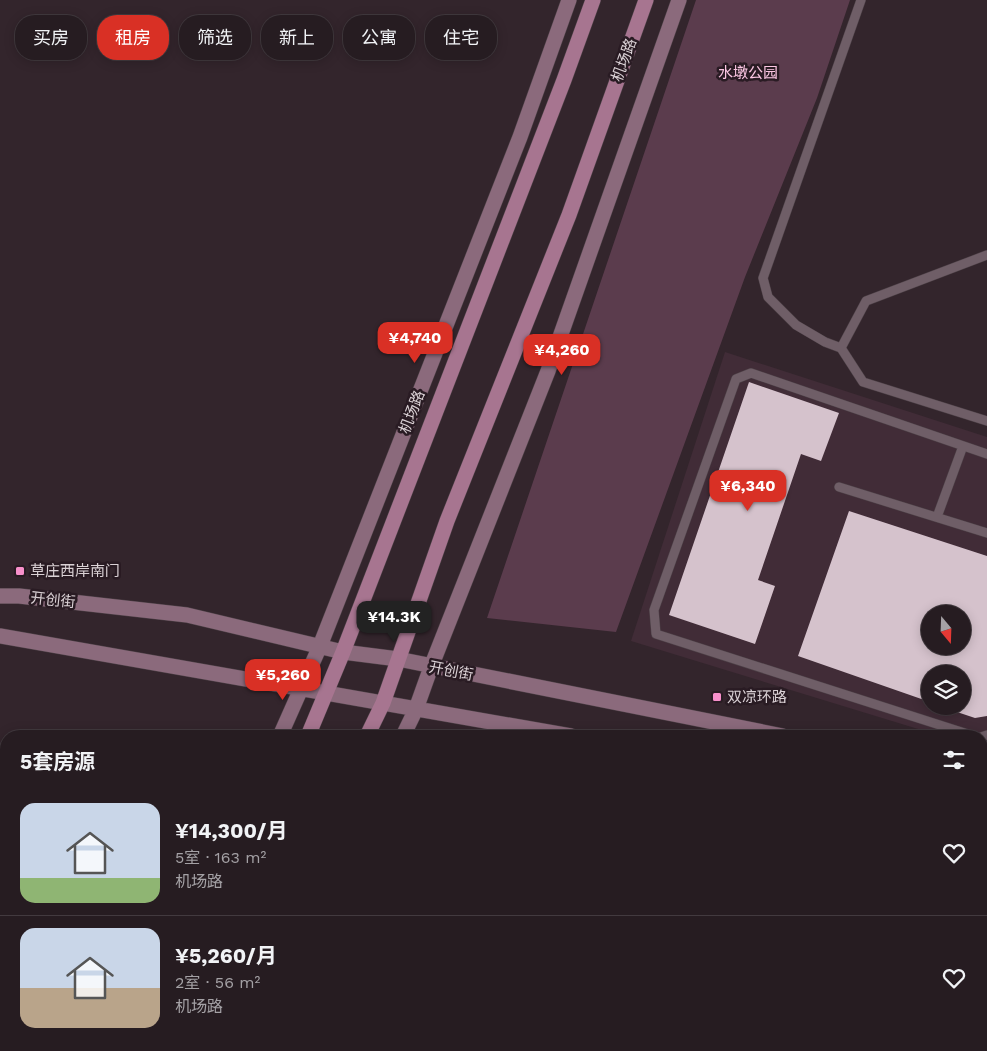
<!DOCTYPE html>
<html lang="zh">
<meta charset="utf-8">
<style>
:root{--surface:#261c21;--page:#32292e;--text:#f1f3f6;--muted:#a4a1a5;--line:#423a3f;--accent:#d93025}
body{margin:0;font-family:"Work Sans","Noto Sans SC",sans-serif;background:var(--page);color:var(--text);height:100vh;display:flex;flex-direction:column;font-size:19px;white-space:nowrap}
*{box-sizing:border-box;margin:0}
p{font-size:16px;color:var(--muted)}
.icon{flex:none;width:28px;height:28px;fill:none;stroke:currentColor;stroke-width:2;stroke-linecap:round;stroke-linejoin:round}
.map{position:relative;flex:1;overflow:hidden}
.drawer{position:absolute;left:0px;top:730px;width:988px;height:321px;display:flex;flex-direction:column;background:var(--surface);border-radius:20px 20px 0 0;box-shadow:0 2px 12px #0003,0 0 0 1px var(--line)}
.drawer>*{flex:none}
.guide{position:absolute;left:15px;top:15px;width:500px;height:45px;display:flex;gap:10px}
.needle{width:32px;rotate:161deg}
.buttons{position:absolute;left:921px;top:605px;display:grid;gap:10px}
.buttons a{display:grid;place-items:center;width:50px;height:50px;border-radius:50%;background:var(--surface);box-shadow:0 2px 12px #0003,0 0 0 1px var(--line);font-size:25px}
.price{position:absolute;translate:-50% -42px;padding:0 11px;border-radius:10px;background:var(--accent);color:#fff;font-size:16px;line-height:32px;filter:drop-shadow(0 1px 2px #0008)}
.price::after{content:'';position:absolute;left:50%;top:30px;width:15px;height:11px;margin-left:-8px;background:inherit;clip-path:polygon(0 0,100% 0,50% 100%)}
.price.active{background:#222;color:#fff}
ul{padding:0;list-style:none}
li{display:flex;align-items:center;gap:15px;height:125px;padding:0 20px}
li+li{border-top:1px solid var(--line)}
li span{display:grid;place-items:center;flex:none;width:140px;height:100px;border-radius:15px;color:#555}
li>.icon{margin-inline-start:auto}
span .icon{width:60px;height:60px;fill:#fffc;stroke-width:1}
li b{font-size:21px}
h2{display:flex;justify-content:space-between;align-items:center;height:60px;padding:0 20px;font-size:21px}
.tag{padding:0 18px;border-radius:20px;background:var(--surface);box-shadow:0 2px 12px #0003,0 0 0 1px var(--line);font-size:18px;line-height:45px}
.tag.active{background:var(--accent);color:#fff}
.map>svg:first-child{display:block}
</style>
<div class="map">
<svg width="987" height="1051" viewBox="0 0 987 1051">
<rect width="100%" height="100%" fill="#33252c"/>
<path fill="#412c37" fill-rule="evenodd" d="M 725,352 L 987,437 L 987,745 L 981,747 L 981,736 L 941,736 L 631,641 ZM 930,614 L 962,614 L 962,646 L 930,646 ZM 930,674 L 962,674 L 962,706 L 930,706 Z"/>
<path fill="#5b3c4d" d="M 696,0 L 850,0 L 817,98 L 745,277 L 616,632 L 487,618 Z"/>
<path fill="#d5c2cc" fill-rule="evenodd" d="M 749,382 L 839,413 L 821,461 L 801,454 L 758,580 L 775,586 L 755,644 L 669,615 Z
M 849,511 L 987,556 L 987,716 L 975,718 L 942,707 L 962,706 L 962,674 L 930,674 L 930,702 L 798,656 ZM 930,614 L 962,614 L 962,646 L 930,646 Z
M 6,963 L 6,1045 L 91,1046 L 71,1051 L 0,1051 L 0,965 Z"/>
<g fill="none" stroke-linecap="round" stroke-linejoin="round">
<defs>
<path id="lane" d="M 987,255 L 866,301 L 841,348 L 863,382 L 987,421
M 841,348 L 825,342 L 796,325 L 768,297 L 763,278 L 861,0
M 839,487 L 987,533
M 937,517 L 963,446
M 974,736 L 656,634 L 654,610 L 736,379 L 751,373 L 987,454
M 981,737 L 987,735"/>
<path id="street" d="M 981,916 L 987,904
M 915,1051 L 918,1045"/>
<path id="secondary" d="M 0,596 L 19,596 L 187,615 L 343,652 L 398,659 L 783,736
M 0,636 L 571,736
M 280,736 L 320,646 L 520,137 L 569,0
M 403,736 L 416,709 L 431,667 L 548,371 L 679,0
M 981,775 L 987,776
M 981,815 L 987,816
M 136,1051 L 138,1045
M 252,1051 L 255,1045"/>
<path id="primary" d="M 308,736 L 343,652 L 564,80 L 593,0
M 367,736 L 383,703 L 447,521 L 569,215 L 646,0
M 169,1051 L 172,1045
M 218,1051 L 221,1045"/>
</defs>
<use href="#lane" stroke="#4d4147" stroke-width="10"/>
<use href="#street" stroke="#4d4147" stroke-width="16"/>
<use href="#secondary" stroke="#4d4147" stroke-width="16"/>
<use href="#primary" stroke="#4d4147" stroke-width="16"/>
<use href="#lane" stroke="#6f5e67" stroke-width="9"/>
<use href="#street" stroke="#6f5e67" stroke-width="15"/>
<use href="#secondary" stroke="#8b6a7c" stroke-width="15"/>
<use href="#primary" stroke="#a77590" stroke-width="15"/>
</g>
<g fill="#f890cb" stroke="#291b23" stroke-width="2">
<rect x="15" y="566" width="10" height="10" rx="2.5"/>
<rect x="712" y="692" width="10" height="10" rx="2.5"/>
</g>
<g text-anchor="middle" stroke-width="5" stroke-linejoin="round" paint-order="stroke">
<g font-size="15" fill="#dad1d5" stroke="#291b23">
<text transform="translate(624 60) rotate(-70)" y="5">机场路</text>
<text transform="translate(412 412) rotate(-69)" y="5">机场路</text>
<text transform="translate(53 600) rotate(6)" y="5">开创街</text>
<text transform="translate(451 671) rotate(11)" y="5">开创街</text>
</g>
<g font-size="15" fill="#fcc6e3" stroke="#291b23">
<text x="748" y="78">水墩公园</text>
</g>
<g font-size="15" fill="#dad1d5" stroke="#291b23" text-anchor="start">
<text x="30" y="576">草庄西岸南门</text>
<text x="727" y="702">双凉环路</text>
</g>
</g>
</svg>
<div class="buttons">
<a><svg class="needle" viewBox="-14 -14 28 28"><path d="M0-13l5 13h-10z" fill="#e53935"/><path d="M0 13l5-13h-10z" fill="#a4a1a5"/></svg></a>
<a><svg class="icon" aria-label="layers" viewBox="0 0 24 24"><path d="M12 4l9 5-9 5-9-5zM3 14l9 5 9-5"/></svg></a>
</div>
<b class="price" style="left:415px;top:364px">¥4,740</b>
<b class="price" style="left:562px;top:376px">¥4,260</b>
<b class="price" style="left:748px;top:512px">¥6,340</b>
<b class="price active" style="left:394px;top:643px">¥14.3K</b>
<b class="price" style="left:283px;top:701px">¥5,260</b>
<div class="guide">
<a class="tag">买房</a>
<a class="tag active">租房</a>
<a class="tag">筛选</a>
<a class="tag">新上</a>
<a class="tag">公寓</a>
<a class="tag">住宅</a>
</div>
<section class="drawer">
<h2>5套房源<svg class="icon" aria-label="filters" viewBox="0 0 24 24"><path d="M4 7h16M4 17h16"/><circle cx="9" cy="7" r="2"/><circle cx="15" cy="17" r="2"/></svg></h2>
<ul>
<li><span style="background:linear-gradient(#c9d6e8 75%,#8fb573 0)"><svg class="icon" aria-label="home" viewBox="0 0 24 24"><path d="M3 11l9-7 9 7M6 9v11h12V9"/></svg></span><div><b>¥14,300/月</b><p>5室 · 163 m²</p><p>机场路</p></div><svg class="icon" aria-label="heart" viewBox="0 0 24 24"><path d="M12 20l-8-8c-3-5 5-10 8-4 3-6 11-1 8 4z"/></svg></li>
<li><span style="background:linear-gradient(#c9d6e8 60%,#b9a48a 0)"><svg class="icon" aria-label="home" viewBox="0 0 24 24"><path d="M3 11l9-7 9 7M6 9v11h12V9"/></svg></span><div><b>¥5,260/月</b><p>2室 · 56 m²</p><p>机场路</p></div><svg class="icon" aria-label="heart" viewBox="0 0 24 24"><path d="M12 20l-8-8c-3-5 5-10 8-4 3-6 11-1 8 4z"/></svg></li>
</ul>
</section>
</div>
